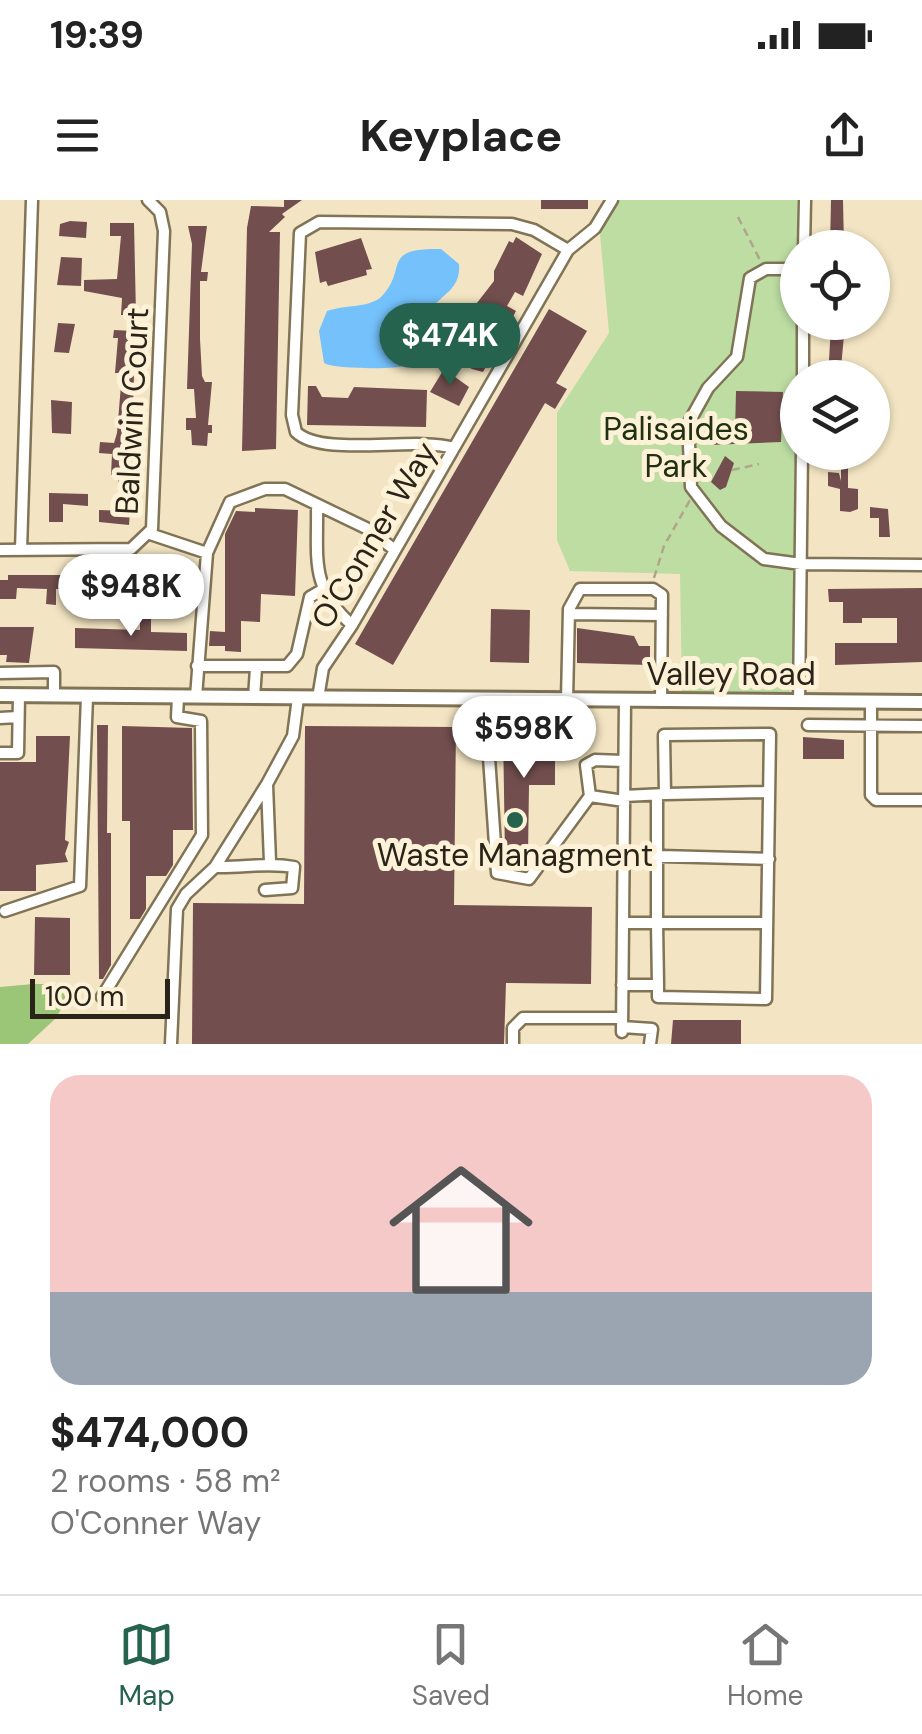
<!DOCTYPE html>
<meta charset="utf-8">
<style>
:root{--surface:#fff;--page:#f2f2f2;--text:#222;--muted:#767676;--line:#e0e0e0;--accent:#25634f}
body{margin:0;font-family:"DM Sans",sans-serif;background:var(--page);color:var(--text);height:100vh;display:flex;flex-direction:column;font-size:38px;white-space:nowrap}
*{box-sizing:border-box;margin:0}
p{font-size:32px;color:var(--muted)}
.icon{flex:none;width:55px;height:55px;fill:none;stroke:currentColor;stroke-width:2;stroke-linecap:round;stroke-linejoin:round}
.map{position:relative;height:844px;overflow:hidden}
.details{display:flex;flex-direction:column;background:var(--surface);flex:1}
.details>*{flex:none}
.fabs{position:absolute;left:780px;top:30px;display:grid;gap:20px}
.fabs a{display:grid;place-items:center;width:110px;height:110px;border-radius:50%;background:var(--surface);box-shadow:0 2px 8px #0004;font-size:50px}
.scale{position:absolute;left:30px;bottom:25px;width:140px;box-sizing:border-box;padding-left:10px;border:5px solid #2a2418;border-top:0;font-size:28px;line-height:35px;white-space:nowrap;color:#2a2418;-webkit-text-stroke:8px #fdf2d7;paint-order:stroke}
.price{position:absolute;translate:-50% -85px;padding:0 22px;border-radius:35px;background:#fff;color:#222;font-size:32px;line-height:65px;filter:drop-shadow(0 2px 5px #0008)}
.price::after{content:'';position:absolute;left:50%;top:60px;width:30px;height:22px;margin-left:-15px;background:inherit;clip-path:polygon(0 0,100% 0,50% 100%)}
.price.selected{background:var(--accent);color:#fff}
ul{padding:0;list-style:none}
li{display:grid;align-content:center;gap:20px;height:530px;padding:0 50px}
li span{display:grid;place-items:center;height:310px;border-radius:30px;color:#555}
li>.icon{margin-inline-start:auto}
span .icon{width:180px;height:180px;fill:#fffc;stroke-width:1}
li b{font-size:42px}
.status{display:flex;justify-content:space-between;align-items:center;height:70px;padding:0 50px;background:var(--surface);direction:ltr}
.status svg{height:28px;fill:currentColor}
header{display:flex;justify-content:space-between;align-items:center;height:130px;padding:0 50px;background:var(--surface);font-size:45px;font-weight:700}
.dock{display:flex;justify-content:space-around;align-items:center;height:140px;border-top:2px solid var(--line);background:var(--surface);font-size:28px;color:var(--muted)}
.dock a{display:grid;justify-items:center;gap:5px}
.dock .selected{color:var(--accent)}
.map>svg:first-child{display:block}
</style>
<div class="status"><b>19:39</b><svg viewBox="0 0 49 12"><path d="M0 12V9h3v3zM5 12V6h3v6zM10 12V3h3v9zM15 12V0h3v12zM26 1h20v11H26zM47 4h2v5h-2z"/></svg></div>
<header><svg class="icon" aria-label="menu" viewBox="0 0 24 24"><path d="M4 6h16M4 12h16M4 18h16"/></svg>Keyplace<svg class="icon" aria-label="share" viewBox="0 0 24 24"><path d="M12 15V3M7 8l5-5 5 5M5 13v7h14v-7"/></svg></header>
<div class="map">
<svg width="922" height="844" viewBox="0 0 922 844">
<rect width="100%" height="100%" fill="#f3e5c3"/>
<path fill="#bddda3" d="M 620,0 L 797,0 L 794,484 L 789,493 L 682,493 L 680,374 L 570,371 L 557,340 L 557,213 L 609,133 L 600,34 Z"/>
<path fill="#9bc577" d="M 33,784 L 58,784 L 67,800 L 55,819 L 28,844 L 0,844 L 0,787 Z"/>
<path fill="#74c1fb" d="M 441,49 L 459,64 C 461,89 443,93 429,111 C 417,128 420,149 407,165 C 398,170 333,169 324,163 L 319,131 L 327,111 C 343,105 369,108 381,97 C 409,69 379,48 441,49 Z"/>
<path fill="#724f4e" d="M 284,0 L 302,0 L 282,14 L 285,17 L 269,32 L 280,32 L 276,249 L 242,251 L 247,28 L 251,6 L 284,7 Z
M 541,0 L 588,0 L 588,9 L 541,9 Z
M 831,0 L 843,0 L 844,48 L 830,48 Z
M 70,21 L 87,22 L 86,38 L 59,36 L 60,24 Z
M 110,23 L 134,23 L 136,115 L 121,115 L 122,98 L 84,91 L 84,80 L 117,79 L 121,36 L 110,36 Z
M 188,26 L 207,26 L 201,72 L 208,72 L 207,81 L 200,81 L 200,139 L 202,176 L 205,182 L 212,182 L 208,225 L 212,225 L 212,233 L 208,233 L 207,246 L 192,245 L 191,230 L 186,230 L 186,218 L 196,218 L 194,189 L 187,189 L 192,44 Z
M 516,37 L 542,54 L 523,96 L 515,92 L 507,106 L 516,111 L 483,172 L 472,169 L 449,156 L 473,108 L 494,81 L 494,71 L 509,41 L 513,43 Z
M 361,38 L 372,69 L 366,70 L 367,75 L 328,86 L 326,81 L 320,83 L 315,52 Z
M 61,57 L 82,58 L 81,86 L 57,85 Z
M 549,109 L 587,131 L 556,183 L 567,189 L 555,209 L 545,203 L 393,465 L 355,444 Z
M 58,123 L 75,124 L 69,153 L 54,152 Z
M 831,125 L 845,125 L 840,178 L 828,178 Z
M 114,130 L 134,131 L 135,137 L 131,286 L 118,285 L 119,275 L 111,275 L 112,254 L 99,253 L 100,242 L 114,243 L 117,233 L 122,173 L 115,173 L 118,138 L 113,138 Z
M 444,169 L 469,187 L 459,206 L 430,192 Z
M 308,186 L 316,186 L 322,197 L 348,198 L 354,187 L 427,190 L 426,227 L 307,225 Z
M 736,191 L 783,192 L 781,242 L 709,245 L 710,230 L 735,231 Z
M 51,200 L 72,202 L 71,234 L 52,233 Z
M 725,256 L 734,263 L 726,287 L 720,290 L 711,282 Z
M 841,268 L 848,268 L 848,288 L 858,289 L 858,309 L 850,312 L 840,311 L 840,289 L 828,286 L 828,272 L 839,273 L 841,281 Z
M 49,293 L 88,294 L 88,306 L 63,304 L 63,322 L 49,322 Z
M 870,307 L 888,309 L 890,337 L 879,337 L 879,318 L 870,318 Z
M 255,308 L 298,310 L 295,396 L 261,394 L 260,422 L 241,421 L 241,452 L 225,451 L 225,446 L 209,446 L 210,431 L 225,432 L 225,334 L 236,311 L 255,312 Z
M 99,310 L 130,311 L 129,325 L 99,322 Z
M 171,362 L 184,362 L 183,404 L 170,404 Z
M 8,375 L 88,375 L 88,389 L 56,389 L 56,405 L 46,404 L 47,389 L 17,388 L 16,399 L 0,399 L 0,380 L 8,380 Z
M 103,375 L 123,375 L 122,391 L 103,391 L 103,401 L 93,401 L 93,390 L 103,390 Z
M 922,388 L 922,462 L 835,465 L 835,443 L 897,443 L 897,418 L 862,418 L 862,423 L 843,423 L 843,402 L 829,402 L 828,389 Z
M 491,409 L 530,410 L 529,463 L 490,462 Z
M 140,418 L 151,418 L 151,432 L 187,433 L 187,451 L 75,448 L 75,428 L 140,430 Z
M 0,427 L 34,427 L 29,463 L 6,462 L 7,455 L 0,455 Z
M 577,428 L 634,436 L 639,446 L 650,446 L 650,465 L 577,463 Z
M 97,525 L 108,525 L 107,633 L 111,633 L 111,765 L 103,779 L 99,779 Z
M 122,526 L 192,528 L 193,630 L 173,630 L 173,665 L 166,676 L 146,676 L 146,709 L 140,719 L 130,719 L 130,621 L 122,621 Z
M 305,526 L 456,527 L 454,705 L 592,707 L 591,784 L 506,783 L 504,844 L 192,844 L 193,703 L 304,704 Z
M 503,530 L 555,531 L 555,585 L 529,585 L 528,656 L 505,655 Z
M 36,536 L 70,536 L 65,640 L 69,642 L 65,654 L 68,662 L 36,665 L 36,691 L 0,691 L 0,562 L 36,562 Z
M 803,537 L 844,540 L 844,559 L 803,559 Z
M 35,717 L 70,718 L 70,775 L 34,775 Z
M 673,820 L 741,820 L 741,844 L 671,844 Z"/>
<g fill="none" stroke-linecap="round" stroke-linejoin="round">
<defs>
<path id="minor" d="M 804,48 L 805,0
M 798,69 L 766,69 L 750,78 L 737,157 L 708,188 L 688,224 L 691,287 L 721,326 L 764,359 L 801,364 L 922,365
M 803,178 L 803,122
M 454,248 C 414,236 323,258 296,232 L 292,215 L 300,33 L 319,22 L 512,24 L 534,30 L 568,50
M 317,305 C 318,358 309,387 352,425
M 150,334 L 207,353
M 0,350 L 131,349 L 152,329 L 164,31 L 160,12 L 148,0
M 21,350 L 32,0
M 569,414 L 662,415
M 197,466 L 287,466 L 297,454 L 310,397 L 322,390
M 0,473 L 54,472 L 54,496
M 196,497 L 207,353 L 230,302 L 265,289 L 285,289 L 366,328 L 395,350
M 254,498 L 256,468
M 318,498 L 323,468 L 352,425 L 568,50 L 595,28 L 612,0
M 567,500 L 569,409 L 580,389 L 653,389 L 662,395 L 661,501
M 799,502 L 802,252
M 871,502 L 871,595 L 876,600 L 922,600
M 0,518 L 18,517
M 808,525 L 922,526
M 488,543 L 497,673 L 529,679 L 590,596
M 0,553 L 18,553 L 19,496
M 267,585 L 270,662
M 665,594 L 766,592
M 624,601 L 590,596 L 586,565 L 595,560 L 624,561
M 623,655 L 769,659
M 215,667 C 243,668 267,662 294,667 L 292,688 L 265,690
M 5,711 L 80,686 L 87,496
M 623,723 L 657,723 L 657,595
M 622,785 L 658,785 L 658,797 L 766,799 L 770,534 L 664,535 L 665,594 L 624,596
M 658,785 L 657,723 L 765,723
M 102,797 L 202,635 L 201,521 L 177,517 L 178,497
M 622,827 L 652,829 L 650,844
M 622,832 L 625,500
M 171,844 L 177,709 L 186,694 L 215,667 L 267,584 L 293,536 L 298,498
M 513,844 L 513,828 L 523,818 L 622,818"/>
<path id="major" d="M 0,495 L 922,502"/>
</defs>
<use href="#minor" stroke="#817456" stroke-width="15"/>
<use href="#major" stroke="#817456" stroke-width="18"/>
<path stroke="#b1a68b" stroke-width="2.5" stroke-dasharray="8 5" stroke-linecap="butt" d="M 738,17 L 760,60
M 732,270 L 759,264
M 654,378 L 664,346 L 690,300"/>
<use href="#minor" stroke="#fff" stroke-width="10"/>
<use href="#major" stroke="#fff" stroke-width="12"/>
</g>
<circle fill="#25634f" stroke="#fdf2d7" stroke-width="4" cx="515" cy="620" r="10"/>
<g text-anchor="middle" stroke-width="10" stroke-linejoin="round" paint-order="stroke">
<g font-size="32" fill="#2a2418" stroke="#fdf2d7">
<text transform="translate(132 211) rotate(-87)" y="11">Baldwin Court</text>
<text transform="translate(374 335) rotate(-59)" y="11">O'Conner Way</text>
<text x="731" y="485">Valley Road</text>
</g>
<g font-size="32" fill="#203010" stroke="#fdf2d7">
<text x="676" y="240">Palisaides<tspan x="676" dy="37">Park</tspan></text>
</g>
<g font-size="32" fill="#2a2418" stroke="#fdf2d7">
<text x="515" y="666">Waste Managment</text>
</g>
</g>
</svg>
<div class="fabs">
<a><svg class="icon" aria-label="locate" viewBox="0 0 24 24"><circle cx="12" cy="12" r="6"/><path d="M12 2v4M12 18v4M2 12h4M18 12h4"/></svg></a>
<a><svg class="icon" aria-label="layers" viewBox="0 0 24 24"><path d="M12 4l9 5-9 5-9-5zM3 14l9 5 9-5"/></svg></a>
</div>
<div class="scale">100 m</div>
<b class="price selected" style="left:450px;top:188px">$474K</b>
<b class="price" style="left:131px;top:439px">$948K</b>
<b class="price" style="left:524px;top:581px">$598K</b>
</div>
<section class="details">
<ul>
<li><span style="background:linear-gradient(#f6c9c9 70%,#9aa5b1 0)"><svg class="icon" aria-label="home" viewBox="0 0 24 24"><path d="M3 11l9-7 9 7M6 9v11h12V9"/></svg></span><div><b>$474,000</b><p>2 rooms · 58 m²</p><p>O'Conner Way</p></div></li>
</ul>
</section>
<nav class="dock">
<a class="selected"><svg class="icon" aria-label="map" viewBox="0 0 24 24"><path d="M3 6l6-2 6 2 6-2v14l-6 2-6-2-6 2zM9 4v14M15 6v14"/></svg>Map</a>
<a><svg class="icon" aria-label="saved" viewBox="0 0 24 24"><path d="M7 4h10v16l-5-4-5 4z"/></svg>Saved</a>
<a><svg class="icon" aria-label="home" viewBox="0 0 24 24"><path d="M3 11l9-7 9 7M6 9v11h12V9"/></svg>Home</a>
</nav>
